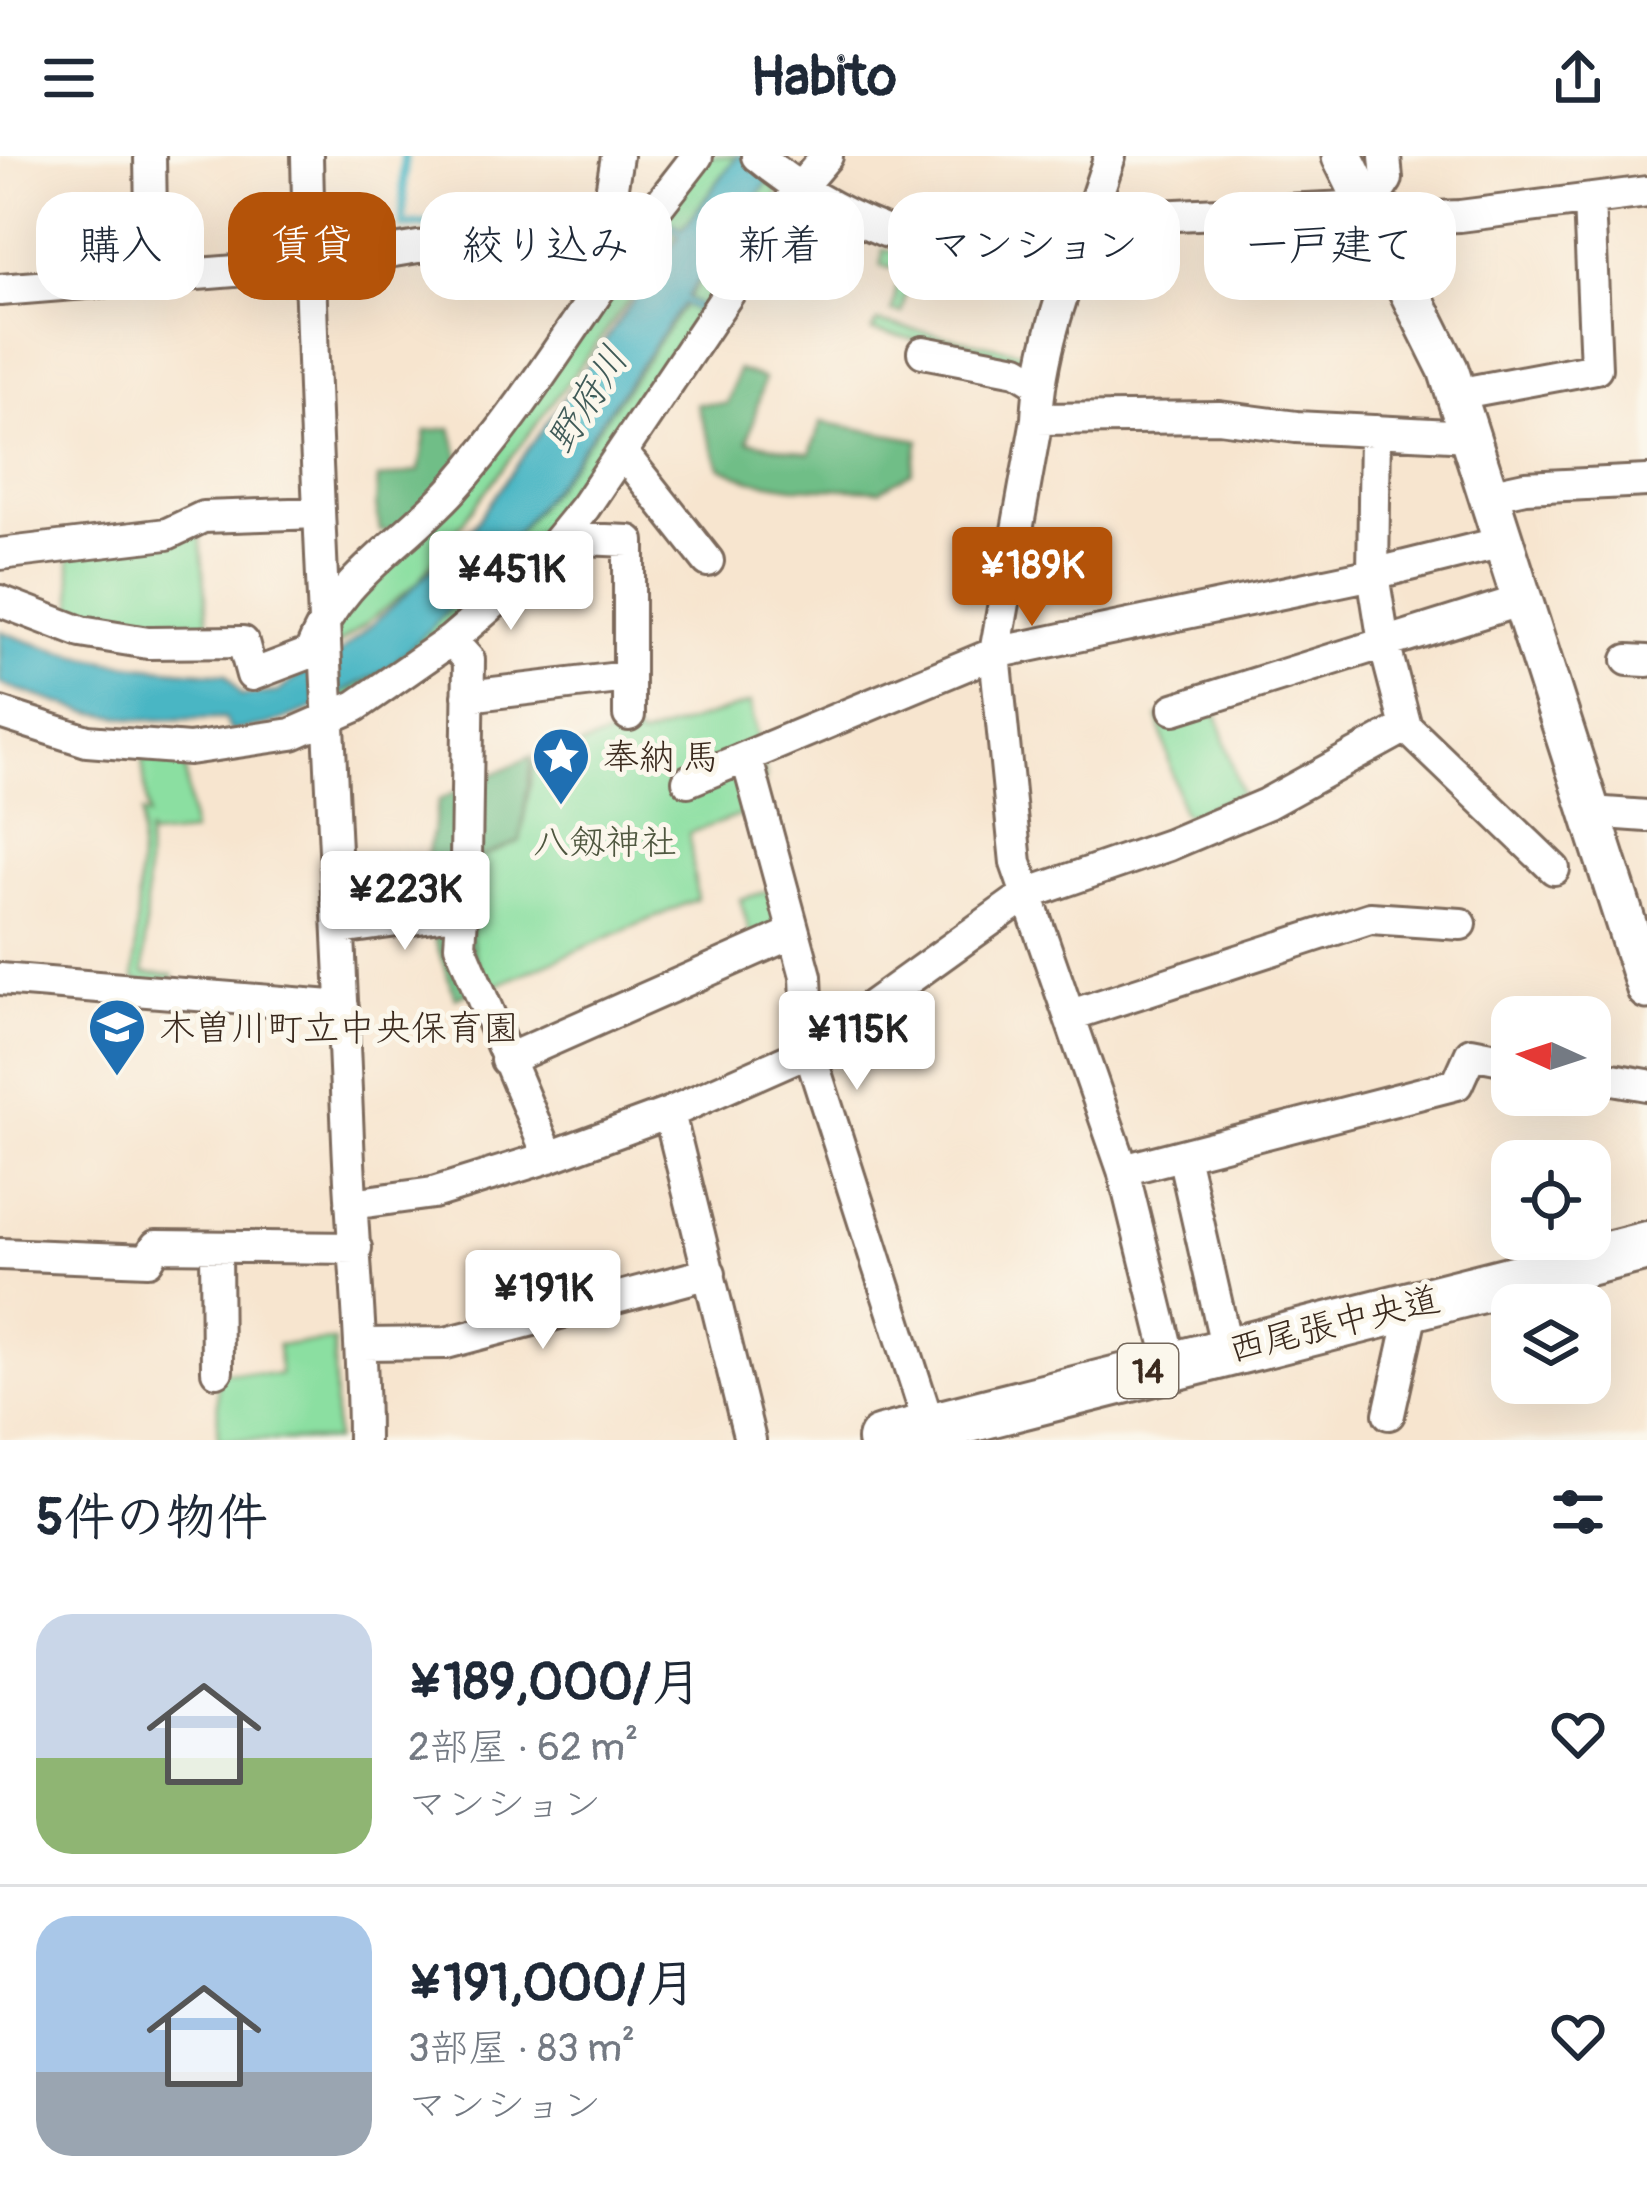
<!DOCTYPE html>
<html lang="ja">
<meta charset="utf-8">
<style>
:root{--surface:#fff;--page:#f6f6f7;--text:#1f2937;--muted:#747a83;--line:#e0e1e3;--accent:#b45309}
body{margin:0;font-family:Pangolin,"Klee One",sans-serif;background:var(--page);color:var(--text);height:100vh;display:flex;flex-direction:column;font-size:45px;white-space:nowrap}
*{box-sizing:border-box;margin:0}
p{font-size:39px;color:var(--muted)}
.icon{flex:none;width:66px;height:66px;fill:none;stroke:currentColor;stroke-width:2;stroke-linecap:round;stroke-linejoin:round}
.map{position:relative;height:1284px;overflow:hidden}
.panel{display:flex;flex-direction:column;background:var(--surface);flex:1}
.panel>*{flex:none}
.banner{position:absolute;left:36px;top:36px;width:1575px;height:108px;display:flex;gap:24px}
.needle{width:78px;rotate:273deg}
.fabs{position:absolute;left:1491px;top:840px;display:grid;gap:24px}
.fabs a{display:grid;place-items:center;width:120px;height:120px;border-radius:24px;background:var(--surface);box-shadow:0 12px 48px #0002;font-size:60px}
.price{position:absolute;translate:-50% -102px;padding:0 27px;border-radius:12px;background:#fff;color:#222;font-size:39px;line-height:78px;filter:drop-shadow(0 3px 6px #0008)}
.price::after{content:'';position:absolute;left:50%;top:72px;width:36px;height:27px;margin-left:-18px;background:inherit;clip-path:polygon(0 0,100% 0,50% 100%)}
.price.current{background:var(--accent);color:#fff}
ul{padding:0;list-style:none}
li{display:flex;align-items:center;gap:36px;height:300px;padding:0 36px}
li+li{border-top:3px solid var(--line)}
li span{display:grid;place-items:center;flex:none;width:336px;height:240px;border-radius:36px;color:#555}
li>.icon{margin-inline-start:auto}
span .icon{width:144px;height:144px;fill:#fffc;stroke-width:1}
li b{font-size:51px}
h2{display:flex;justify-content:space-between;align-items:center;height:144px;padding:0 36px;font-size:51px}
.chip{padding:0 42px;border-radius:36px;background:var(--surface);box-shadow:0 12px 48px #0002;font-size:42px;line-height:108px}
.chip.current{background:var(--accent);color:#fff}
header{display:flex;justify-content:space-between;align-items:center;height:156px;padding:0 36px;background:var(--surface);font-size:54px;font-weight:800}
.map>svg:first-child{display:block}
</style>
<header><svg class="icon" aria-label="menu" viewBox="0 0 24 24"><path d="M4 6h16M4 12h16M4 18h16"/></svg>Habito<svg class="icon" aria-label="share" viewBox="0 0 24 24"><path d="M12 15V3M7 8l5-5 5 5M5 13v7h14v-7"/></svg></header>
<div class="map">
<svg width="1647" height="1284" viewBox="0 0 1647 1284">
<rect width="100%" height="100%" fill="#fbf7ec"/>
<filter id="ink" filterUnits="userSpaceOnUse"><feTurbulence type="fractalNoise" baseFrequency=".00833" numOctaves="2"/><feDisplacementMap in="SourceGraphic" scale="24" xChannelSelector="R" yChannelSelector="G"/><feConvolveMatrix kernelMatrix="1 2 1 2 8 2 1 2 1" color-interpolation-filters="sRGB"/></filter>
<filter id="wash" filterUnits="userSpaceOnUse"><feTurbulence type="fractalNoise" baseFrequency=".004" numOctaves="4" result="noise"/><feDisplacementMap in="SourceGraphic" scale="48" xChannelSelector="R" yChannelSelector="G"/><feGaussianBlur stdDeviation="2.7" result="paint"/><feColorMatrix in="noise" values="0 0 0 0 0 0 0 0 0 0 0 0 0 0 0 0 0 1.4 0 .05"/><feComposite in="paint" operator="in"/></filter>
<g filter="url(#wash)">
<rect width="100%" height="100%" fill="#f7e5cf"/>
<path fill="#8bdfa1" stroke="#638460" stroke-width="3" d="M 703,0 L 737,0 L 417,427 L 337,490 L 326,459 L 464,318 Z
M 768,24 L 777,31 L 777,50 L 557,356 L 437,486 L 336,551 L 335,541 C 353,531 376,523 391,509 C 538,381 658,186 768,24 Z
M 883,93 L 913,98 L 902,157 L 892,155 L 900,114 L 881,110 Z
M 877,166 L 1046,201 L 1043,209 L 872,175 Z
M 200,379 L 209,473 L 150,479 L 75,459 L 68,390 Z
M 1212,541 L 1241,638 L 1189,659 L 1182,656 L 1158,561 Z
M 750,547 L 766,621 L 753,655 L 689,677 L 697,743 L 488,833 L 471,787 L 475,705 L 520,685 L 534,606 L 632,572 L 639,582 Z
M 184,599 L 192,677 L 150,681 L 148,676 L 144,817 L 173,819 L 173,827 L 134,824 L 142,657 L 148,660 L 142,603 Z
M 780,732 L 793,777 L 753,788 L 740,743 Z
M 334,1185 L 335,1284 L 218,1284 L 217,1215 L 280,1219 L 278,1189 Z"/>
<path fill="#70be87" stroke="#567452" stroke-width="3" d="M 738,214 L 764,223 L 748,285 L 810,298 L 821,266 L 919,284 L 912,316 L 880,334 L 793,331 L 750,324 L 720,311 L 696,248 L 727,248 Z
M 451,272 L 464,318 L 411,373 L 380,375 L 376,349 L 378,323 L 419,315 L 426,275 Z
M 532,600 L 520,685 L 466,707 L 477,833 L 455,842 L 419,738 L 439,644 Z"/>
<path fill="#48b6c4" stroke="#427071" stroke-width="3" d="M 737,0 L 786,0 L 687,141 L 702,151 L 699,157 L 683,148 L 570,309 L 499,399 L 429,474 L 388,512 L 307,555 L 268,569 L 231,575 L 224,562 L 144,564 L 87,556 L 0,528 L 0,475 C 80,507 141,512 226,518 L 241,540 L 278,536 L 308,513 L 341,496 L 411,434 L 473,371 L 679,80 L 660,64 L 663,61 L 683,73 Z"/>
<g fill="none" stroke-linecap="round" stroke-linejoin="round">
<path stroke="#48b6c4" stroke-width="9" d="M 404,0 L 403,70 L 569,57"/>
</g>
</g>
<g filter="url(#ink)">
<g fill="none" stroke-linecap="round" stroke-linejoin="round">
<defs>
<path id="minor" d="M 150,0 L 152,121
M 307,0 C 314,328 335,656 348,984 C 352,1084 363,1183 363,1284
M 757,0 C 853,80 949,96 1066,127
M 1369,50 L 1408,62 L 1460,60 L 1647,36
M 1089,63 L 1110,0
M 605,73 L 617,0
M 0,134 L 309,109 L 418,91 L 642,71
M 923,196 L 1017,214 L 1038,227
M 1456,238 L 1596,212 L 1589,44
M 1037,263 L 1219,261 L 1296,271 L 1470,280
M 1375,275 L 1373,418 L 1384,487 L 1406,571
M 622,296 L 708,405
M 1488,339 L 1525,331 L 1647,325
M 560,382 L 629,385 L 629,559
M 0,398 L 167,378 L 203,361 L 318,357
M 0,445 L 81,476 L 148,487 L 243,486 L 252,519 L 310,497 C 337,422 401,390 453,333 C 524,253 579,160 641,73 C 659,48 679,24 697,0
M 451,484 L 469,504 L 466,704 L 460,789 L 549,1001
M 1628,504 L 1647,505
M 468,540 L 627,521
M 1174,553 L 1522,444
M 0,557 L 87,585 L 189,593 L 292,578 L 356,550 L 451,484 L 537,410 L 585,351 L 798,34 L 827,0
M 747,603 L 806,820 L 809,895 L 934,1284
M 688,625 L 995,497 L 1373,418 L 1503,386
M 1591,656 L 1647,660
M 340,773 L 462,756
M 0,823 L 343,851
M 1071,859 L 1370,762 L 1461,768
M 506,904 L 793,777
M 1590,919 L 1647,929
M 669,957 L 750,1284
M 1183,999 L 1227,1194
M 1123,1014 L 1457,928 L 1471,897 L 1512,905
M 351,1048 L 433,1037 L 549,1001 L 669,957 L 809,895 L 1027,738 L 1169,689 L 1266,648 L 1406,571 L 1554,713
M 216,1092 L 217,1215
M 0,1098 L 148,1104 L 156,1090 L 356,1092
M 363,1188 L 446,1187 L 710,1117
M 1171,1208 L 1123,1014 L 1016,707 L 995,497 L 1037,263 C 1040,194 1066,127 1089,63 L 1369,50 L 1387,23 L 1385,0
M 1389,1258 L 1414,1146"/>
<path id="tertiary" d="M 1342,0 L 1448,213 L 1647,833"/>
<path id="primary" d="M 882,1284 L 1647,1090"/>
</defs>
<use href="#minor" stroke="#7d6b5c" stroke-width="36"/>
<use href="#tertiary" stroke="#7d6b5c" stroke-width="45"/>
<use href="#primary" stroke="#7d6b5c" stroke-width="54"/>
<use href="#minor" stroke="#fff" stroke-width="30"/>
<use href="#tertiary" stroke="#fff" stroke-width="39"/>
<use href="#primary" stroke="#fff" stroke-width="48"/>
</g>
</g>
<defs>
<symbol id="sight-pin" viewBox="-11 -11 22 30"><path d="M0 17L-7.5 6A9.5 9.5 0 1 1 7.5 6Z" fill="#1f6fb2" stroke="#fbf7ec"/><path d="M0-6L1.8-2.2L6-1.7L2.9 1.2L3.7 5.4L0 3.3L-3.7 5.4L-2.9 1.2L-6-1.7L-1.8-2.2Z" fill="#fff"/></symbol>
<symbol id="school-pin" viewBox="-11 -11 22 30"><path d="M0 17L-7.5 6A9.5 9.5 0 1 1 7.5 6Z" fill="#1f6fb2" stroke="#fbf7ec"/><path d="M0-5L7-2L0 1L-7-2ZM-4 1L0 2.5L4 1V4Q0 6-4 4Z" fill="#fff"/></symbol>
</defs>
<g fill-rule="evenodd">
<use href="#sight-pin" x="528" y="567" width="66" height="90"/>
<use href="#school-pin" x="84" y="838" width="66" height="90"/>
</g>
<g text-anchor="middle" stroke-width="10" stroke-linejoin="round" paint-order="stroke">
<rect fill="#fbf7ec" stroke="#75685c" stroke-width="3" x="1118" y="1188" width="60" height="54" rx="9"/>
<g font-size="33" font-weight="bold" fill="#3b2a1e">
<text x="1148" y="1227">14</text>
</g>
<g font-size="36" fill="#3b2a1e" stroke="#fbf7ec" text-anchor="start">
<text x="603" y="613">奉納 馬</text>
<text x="159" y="884">木曽川町立中央保育園</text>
</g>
<g font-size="36" fill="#4f573f" stroke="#fbf7ec">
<text x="605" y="698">八剱神社</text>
</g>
<g font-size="36" fill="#3b2a1e" stroke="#fbf7ec">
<text transform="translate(1334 1167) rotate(-14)" y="13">西尾張中央道</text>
</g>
<g font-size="39" font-style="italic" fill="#405b58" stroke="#fbf7ec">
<text transform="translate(586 243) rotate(-58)" y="14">野府川</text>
</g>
</g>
</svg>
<div class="fabs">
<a><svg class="needle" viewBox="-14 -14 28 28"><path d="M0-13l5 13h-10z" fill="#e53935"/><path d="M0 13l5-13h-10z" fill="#747a83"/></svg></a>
<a><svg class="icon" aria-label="locate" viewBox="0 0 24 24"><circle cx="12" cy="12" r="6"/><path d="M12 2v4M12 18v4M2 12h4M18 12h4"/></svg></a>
<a><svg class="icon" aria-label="layers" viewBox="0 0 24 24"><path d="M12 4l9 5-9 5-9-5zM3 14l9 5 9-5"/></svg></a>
</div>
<b class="price current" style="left:1032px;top:473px">¥189K</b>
<b class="price" style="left:511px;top:477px">¥451K</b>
<b class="price" style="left:405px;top:797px">¥223K</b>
<b class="price" style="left:857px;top:937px">¥115K</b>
<b class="price" style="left:543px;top:1196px">¥191K</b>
<div class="banner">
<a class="chip">購入</a>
<a class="chip current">賃貸</a>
<a class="chip">絞り込み</a>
<a class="chip">新着</a>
<a class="chip">マンション</a>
<a class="chip">一戸建て</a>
</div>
</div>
<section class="panel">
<h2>5件の物件<svg class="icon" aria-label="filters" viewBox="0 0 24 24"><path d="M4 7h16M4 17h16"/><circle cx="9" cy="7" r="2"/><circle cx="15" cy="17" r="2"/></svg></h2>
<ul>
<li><span style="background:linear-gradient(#c9d6e8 60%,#8fb573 0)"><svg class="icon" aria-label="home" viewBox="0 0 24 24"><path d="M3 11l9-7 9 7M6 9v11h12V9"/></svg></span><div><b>¥189,000/月</b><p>2部屋 · 62 m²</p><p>マンション</p></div><svg class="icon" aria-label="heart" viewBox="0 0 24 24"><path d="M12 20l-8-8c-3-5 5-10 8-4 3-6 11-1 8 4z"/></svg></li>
<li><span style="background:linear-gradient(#a9c7e8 65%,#9aa5b1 0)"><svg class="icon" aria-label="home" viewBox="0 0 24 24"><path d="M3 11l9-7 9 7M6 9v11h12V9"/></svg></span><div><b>¥191,000/月</b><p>3部屋 · 83 m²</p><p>マンション</p></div><svg class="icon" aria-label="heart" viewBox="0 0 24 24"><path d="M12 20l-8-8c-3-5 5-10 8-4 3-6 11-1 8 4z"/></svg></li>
</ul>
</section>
